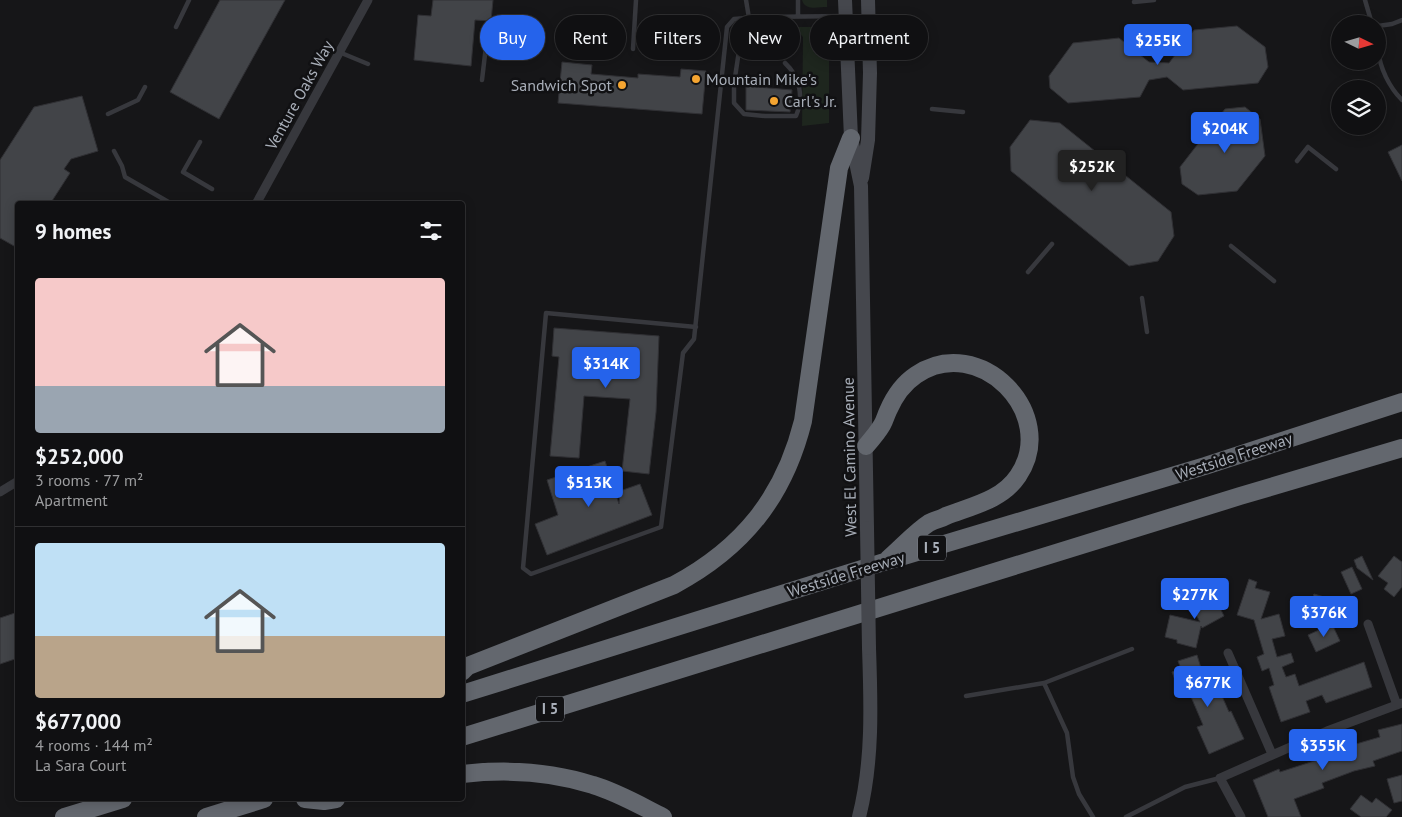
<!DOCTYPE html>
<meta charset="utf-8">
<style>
:root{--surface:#101012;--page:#19191b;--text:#f1f3f6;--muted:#9c9d9f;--line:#303032;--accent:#2563eb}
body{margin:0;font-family:"PT Sans",sans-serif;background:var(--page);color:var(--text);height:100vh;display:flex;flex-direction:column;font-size:19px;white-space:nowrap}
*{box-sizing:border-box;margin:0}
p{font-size:16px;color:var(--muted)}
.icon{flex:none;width:28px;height:28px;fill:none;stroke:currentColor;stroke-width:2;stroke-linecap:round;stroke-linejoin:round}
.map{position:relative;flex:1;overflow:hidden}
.sheet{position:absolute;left:15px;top:201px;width:450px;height:600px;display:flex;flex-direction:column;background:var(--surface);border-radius:5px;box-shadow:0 2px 12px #0003,0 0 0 1px var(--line)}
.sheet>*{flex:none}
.guide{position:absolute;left:480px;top:15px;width:475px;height:45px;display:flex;gap:10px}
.needle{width:32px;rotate:95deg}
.controls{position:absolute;left:1331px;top:15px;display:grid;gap:10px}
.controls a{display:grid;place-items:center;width:55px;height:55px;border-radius:50%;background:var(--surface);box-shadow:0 2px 12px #0003,0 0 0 1px var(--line);font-size:25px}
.price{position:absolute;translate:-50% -42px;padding:0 11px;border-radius:5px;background:var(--accent);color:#fff;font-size:16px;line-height:32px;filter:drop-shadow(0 1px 2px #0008)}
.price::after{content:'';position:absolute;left:50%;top:30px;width:15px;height:11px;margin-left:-8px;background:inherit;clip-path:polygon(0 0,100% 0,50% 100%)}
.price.on{background:#222;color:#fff}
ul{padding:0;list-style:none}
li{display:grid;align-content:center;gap:10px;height:265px;padding:0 20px}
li+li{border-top:1px solid var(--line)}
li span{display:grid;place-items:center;height:155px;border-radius:5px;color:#555}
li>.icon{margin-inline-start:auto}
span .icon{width:90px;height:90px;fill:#fffc;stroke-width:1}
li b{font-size:21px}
h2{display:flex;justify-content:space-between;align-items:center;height:60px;padding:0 20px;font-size:21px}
.tag{padding:0 18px;border-radius:22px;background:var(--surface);box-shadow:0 2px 12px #0003,0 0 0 1px var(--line);font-size:18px;line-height:45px}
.tag.on{background:var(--accent);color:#fff}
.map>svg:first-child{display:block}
</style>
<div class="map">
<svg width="1402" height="817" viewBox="0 0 1402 817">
<rect width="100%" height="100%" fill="#161618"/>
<path fill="#1e261e" d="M 802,0 L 827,0 L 827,7 C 818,7 805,11 802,0 Z
M 794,27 L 829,27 L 829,123 L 802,126 L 803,37 Z"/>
<path fill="#424448" stroke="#303034" d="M 220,0 L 285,0 L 219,119 L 170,92 Z
M 433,0 L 493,0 L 491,21 L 475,20 L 471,66 L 414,60 L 418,15 L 431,16 Z
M 1237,26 L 1265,47 L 1268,67 L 1258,83 L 1183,90 L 1167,77 L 1149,80 L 1140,97 L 1068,103 L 1050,88 L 1049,76 L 1073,43 L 1119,38 L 1149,62 L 1169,63 L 1194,30 Z
M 562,62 L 592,65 L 591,74 L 638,78 L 638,74 L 680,77 L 681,69 L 706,71 L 702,114 L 558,103 Z
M 746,86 L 792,90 L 790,112 L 746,110 Z
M 82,96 L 98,151 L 71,159 L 64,169 L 70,173 L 50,204 L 18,204 L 18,242 L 14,246 L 0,238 L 0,160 L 34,107 Z
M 1245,107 L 1260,119 L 1265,156 L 1237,191 L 1198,195 L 1182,184 L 1180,167 L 1225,109 Z
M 1030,120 L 1060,123 L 1171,212 L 1174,236 L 1158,261 L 1129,266 L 1011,171 L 1010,147 Z
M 1402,145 L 1402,181 L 1388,152 Z
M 554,328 L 659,336 L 656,412 L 649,474 L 622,471 L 630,399 L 584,396 L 579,458 L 550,456 L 559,357 L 552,356 Z
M 605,461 L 619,504 L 620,491 L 640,484 L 652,515 L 547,555 L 535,524 L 558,515 L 547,480 Z
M 1362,556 L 1373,580 L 1357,568 L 1354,560 Z
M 1394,556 L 1402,562 L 1402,587 L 1394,597 L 1384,589 L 1388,583 L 1378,576 Z
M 1352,567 L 1362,589 L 1351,594 L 1341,572 Z
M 1249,579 L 1257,582 L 1255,588 L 1270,592 L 1261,619 L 1279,614 L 1285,636 L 1272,639 L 1277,657 L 1291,653 L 1294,662 L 1282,667 L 1286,677 L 1295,674 L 1299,686 L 1364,662 L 1372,687 L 1326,703 L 1322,695 L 1306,701 L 1310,712 L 1281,722 L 1269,687 L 1274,685 L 1269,668 L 1262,671 L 1257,657 L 1264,654 L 1254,620 L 1237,615 Z
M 1210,588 L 1224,616 L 1202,628 L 1201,626 L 1196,648 L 1177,643 L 1177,640 L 1165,637 L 1170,615 L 1200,622 L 1188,600 Z
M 1314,594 L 1331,599 L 1324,621 L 1300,614 L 1304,603 L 1310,605 Z
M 18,612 L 18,658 L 0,664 L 0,618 Z
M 1332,624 L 1340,641 L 1316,652 L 1308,635 Z
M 1197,655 L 1201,668 L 1197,669 L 1206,692 L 1218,687 L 1229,712 L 1231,711 L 1244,739 L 1209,754 L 1197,727 L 1203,725 L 1186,685 L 1178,688 L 1172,672 L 1181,669 L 1178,661 Z
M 1402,724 L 1402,751 L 1373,761 L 1375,766 L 1354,771 L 1322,783 L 1324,788 L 1294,799 L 1301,817 L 1268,817 L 1253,780 L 1279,769 L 1280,772 L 1317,760 L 1315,756 L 1341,746 L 1341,743 L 1354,738 L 1356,744 L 1380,737 L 1378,730 Z
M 1402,775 L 1402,801 L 1394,803 L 1387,779 Z
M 1361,795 L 1372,803 L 1376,798 L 1392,810 L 1386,817 L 1361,817 L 1350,809 Z"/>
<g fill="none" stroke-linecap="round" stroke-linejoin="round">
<path stroke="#37383d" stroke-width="4.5" d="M 746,0 L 749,18
M 798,0 L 798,16
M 1365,0 L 1372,24
M 1134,2 L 1154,0
M 1378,26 L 1392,24 L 1402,20
M 176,27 L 189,0
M 758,31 L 747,35 L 740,44 L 734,84 L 734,103 L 744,114 L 765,116 L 796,116 C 804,97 800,77 785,63
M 633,49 L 636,0
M 1378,50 C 1380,68 1389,87 1402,100
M 339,52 L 368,64
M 482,80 L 488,29
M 932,109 L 963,112
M 108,114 L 138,100 L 145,87
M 200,142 L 183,172 L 212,189
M 114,151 L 122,166 L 125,177 L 172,204
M 1297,161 L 1308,147 L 1336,169
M 1231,246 L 1274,281
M 1028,272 L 1052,244
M 1142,298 L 1147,332
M 696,327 L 546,313 L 523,568 L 531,574 L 661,527 L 683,353 L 694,339 L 727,27 L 734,19 L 759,17 L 844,16
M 1044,683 L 1067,733 L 1073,777 L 1079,794 L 1093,817
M 966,696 L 1044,683 L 1132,649
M 1126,817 L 1185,787 L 1220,778"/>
<path stroke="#37383d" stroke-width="9" d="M 256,204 L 368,0
M 0,492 L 18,481
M 1368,624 L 1397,705
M 1228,653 L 1272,754
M 1241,817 L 1220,778 L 1327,731 L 1402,703"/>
<path stroke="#45474d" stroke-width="14" d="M 845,0 L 851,138 L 861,186 L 867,528
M 862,178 L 868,140 L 870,73 L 868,0
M 859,817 C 873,762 871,704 869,648"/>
<path stroke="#63676e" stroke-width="18" d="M 866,446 C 872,439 878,432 882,425 C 885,420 886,415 888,411 C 894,397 904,383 916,375 C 979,332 1060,414 1018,476 C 1002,500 972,506 946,516 C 941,519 934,520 929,523 C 915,532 901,548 888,559
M 462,672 L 468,666 L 674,585 C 743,548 784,497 803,421 L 839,168 L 851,138
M 462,694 L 884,562 L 1205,466 L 1402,402
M 462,737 L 1240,496 L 1402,448
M 462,774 C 507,769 550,771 593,785 C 617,792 641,806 663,817
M 305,799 L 324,801 L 336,799
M 64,817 L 123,799
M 206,817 L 264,799"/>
<path stroke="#45474d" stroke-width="14" d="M 867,528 L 869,648"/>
</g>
<g fill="#f5a531" stroke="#111113" stroke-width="2">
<circle cx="696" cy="79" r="5"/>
<circle cx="622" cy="85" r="5"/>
<circle cx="774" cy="101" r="5"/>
</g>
<g text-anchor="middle" stroke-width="5" stroke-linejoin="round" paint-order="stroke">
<g fill="#111113" stroke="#7b7f86" stroke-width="1">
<rect x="918" y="535.5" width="28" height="25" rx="4"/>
<rect x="536" y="696.5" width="28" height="25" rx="4"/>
</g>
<g font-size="15" font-weight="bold" fill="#a8aeb8">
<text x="932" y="553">I 5</text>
<text x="550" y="714">I 5</text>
</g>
<g font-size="16" fill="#a8aeb8" stroke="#111113" text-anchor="start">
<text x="706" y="85">Mountain Mike's</text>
<text x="612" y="91" text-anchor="end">Sandwich Spot</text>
<text x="784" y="107">Carl's Jr.</text>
</g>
<g font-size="16" fill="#a8aeb8" stroke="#111113">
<text transform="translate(299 95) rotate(-61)" y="6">Venture Oaks Way</text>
<text transform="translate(1234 456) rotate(-18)" y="6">Westside Freeway</text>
<text transform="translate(849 457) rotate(-91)" y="6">West El Camino Avenue</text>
<text transform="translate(846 574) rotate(-17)" y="6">Westside Freeway</text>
</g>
</g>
</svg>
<div class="controls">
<a><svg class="needle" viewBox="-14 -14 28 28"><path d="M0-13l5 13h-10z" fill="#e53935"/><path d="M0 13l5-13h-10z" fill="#9c9d9f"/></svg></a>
<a><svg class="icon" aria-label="layers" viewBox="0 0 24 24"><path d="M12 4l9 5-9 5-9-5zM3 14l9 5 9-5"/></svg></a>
</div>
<b class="price" style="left:1158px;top:66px">$255K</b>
<b class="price" style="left:1225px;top:154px">$204K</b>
<b class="price on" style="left:1092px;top:192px">$252K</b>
<b class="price" style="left:606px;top:389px">$314K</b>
<b class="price" style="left:589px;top:508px">$513K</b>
<b class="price" style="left:1195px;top:620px">$277K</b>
<b class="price" style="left:1324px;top:638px">$376K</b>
<b class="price" style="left:1208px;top:708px">$677K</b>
<b class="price" style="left:1323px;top:771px">$355K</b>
<div class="guide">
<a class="tag on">Buy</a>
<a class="tag">Rent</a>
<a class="tag">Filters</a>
<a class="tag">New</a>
<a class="tag">Apartment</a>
</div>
<section class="sheet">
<h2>9 homes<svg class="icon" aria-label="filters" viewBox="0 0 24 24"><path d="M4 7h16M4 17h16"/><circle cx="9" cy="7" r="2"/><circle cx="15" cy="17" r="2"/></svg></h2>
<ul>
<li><span style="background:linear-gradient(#f6c9c9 70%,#9aa5b1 0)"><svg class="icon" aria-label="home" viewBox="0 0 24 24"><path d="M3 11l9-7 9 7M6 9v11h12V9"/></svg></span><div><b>$252,000</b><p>3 rooms · 77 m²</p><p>Apartment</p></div></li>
<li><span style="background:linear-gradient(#bfe0f5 60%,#b9a48a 0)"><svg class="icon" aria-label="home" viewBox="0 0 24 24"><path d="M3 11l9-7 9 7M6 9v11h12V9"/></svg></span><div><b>$677,000</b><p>4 rooms · 144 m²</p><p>La Sara Court</p></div></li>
</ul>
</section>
</div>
